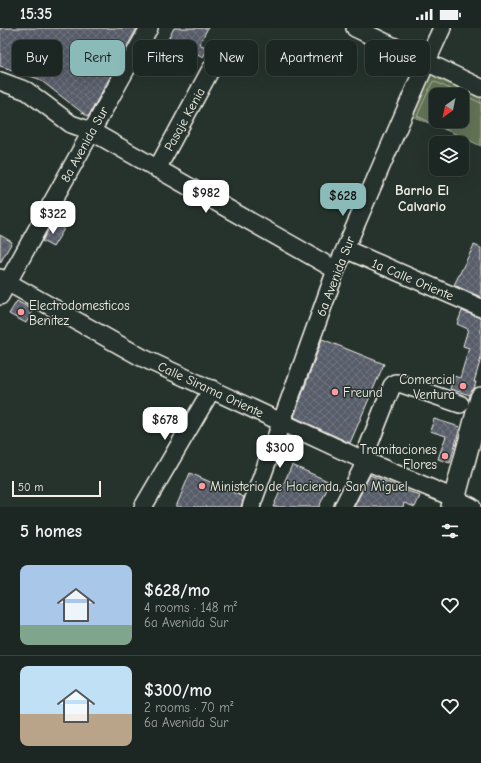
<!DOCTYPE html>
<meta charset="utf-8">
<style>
:root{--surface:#1c2622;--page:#252e2a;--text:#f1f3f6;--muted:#a0a5a5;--line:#3a4340;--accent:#8bbbb9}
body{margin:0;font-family:"Comic Neue",sans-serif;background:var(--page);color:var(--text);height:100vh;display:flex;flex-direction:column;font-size:15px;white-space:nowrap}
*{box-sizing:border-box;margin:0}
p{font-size:13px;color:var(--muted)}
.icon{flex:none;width:22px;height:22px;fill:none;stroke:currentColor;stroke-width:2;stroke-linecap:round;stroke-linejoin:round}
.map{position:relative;height:479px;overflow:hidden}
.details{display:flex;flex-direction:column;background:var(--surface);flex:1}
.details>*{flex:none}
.banner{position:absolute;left:12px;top:12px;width:457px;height:36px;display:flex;gap:8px}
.needle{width:26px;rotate:213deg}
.controls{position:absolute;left:429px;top:60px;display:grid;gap:8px}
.controls a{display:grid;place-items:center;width:40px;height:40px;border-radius:8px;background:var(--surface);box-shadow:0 4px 16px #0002,0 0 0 1px var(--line);font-size:20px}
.scale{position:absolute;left:12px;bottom:10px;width:89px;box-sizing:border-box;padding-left:4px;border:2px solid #f4f1e8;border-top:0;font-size:11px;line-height:14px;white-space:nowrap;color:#f4f1e8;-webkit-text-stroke:3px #26332d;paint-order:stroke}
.price{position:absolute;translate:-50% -34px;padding:0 9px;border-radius:8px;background:#fff;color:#222;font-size:13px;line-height:26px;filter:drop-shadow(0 1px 2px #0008)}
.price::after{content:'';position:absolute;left:50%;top:24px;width:12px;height:9px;margin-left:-6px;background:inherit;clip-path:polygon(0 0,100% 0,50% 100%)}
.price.selected{background:var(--accent);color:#111}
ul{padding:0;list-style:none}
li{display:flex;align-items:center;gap:12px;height:100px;padding:0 20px}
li+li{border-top:1px solid var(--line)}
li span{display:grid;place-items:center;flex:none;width:112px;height:80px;border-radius:8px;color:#555}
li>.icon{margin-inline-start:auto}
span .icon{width:48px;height:48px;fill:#fffc;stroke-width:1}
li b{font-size:17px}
h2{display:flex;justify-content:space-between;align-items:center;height:48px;padding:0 20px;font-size:17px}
.chip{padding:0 14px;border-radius:8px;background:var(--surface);box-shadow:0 4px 16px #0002,0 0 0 1px var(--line);font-size:14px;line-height:36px}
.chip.selected{background:var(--accent);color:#111}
.status{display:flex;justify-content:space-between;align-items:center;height:28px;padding:0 20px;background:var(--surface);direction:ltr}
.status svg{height:11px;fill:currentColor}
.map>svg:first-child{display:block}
</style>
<div class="status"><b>15:35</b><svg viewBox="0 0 49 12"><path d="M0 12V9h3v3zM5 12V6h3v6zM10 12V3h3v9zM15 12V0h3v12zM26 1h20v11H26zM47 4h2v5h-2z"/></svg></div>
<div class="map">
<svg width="481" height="479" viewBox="0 0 481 479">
<defs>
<pattern id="park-crowns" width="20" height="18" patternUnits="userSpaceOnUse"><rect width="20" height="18" fill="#627355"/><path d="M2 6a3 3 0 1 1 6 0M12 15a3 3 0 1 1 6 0" fill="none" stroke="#545b4d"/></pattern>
<pattern id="building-cross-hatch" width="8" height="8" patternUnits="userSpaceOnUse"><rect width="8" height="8" fill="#585d6b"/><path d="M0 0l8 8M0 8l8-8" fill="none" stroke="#717580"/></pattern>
</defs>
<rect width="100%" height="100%" fill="#26332d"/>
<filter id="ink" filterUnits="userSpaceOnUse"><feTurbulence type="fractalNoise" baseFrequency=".025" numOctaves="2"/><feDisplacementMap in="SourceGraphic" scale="8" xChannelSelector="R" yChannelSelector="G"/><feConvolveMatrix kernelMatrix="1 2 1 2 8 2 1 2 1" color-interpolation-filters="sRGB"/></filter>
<g filter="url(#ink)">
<path fill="url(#park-crowns)" stroke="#abb29e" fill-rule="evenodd" d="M 424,39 L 481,62 L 481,116 L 404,85 ZM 436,67 L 462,67 L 462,93 L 436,93 Z"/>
<path fill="#627355" stroke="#abb29e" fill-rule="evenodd" d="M 433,53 L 481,75 L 481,118 L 417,88 ZM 436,67 L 462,67 L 462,93 L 436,93 Z"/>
<path fill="url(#building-cross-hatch)" stroke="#f4f1e8" d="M 0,0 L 137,0 L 88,89 L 39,51 L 0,38 Z
M 174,0 L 208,0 L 199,16 L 208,20 L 203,29 L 190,22 L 185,30 L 164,19 Z
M 53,194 L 64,201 L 53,219 L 42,213 Z
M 0,207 L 12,214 L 0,235 Z
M 474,217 L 481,220 L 481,269 L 454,257 Z
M 17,273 L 33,282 L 26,295 L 9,286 Z
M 462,283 L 481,290 L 481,330 L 474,354 L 476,354 L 474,361 L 470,367 L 450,361 L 454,348 L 460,350 L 469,320 L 463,318 L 468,301 L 457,296 Z
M 322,311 L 384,336 L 350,415 L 294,389 Z
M 434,391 L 460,399 L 450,435 L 438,431 L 446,408 L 430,403 Z
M 292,437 L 330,454 L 319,479 L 273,479 Z
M 190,445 L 244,469 L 241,479 L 176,479 Z
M 370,447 L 420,468 L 415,479 L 404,475 L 403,479 L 354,479 Z"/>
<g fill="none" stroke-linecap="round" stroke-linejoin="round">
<defs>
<path id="minor" d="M 355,0 L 481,60
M 0,53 L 27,63 L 71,96 L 91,103 L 336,242
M 157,141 L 211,41
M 345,221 L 481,280
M 0,250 L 141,329 L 363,432 L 454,470 L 472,479
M 0,268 L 149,0
M 363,432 L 392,358 L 395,355 L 402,356 L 460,376
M 143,479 L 212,361
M 251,479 L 336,242 L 426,35 L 442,0
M 343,479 L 366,433"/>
<path id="major" d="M 452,479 L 481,370"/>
</defs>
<use href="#minor" stroke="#f4f1e8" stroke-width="20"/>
<use href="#major" stroke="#f4f1e8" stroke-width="24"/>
<use href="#minor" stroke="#26332d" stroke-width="17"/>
<use href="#major" stroke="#26332d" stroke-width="21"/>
</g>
</g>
<g fill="#ff9aa2" stroke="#26332d" stroke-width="1.5">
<circle cx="21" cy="284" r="4"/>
<circle cx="463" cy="358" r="4"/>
<circle cx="335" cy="364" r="4"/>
<circle cx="445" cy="428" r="4"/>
<circle cx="202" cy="458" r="4"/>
</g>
<g text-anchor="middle" stroke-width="3" stroke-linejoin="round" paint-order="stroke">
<g font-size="13" fill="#f4f1e8" stroke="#26332d">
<text transform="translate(184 91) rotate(-61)" y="5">Pasaje Kenia</text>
<text transform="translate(84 116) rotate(-61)" y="5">8a Avenida Sur</text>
<text transform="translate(335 248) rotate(-69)" y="5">6a Avenida Sur</text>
<text transform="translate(413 251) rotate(23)" y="5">1a Calle Oriente</text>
<text transform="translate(211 361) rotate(25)" y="5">Calle Sirama Oriente</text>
</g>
<g font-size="13" fill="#f4f1e8" stroke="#26332d" text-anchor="start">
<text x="29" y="282">Electrodomesticos<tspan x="29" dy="15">Benitez</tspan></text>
<text x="455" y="356" text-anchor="end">Comercial<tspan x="455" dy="15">Ventura</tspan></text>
<text x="343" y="369">Freund</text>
<text x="437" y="426" text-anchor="end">Tramitaciones<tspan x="437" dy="15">Flores</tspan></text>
<text x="210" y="463">Ministerio de Hacienda, San Miguel</text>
</g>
<g font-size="14" font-weight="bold" fill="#f4f1e8" stroke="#26332d">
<text x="422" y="167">Barrio El<tspan x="422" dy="16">Calvario</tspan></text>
</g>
</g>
</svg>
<div class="controls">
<a><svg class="needle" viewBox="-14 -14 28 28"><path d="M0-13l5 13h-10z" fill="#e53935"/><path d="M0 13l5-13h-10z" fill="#a0a5a5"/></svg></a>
<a><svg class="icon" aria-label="layers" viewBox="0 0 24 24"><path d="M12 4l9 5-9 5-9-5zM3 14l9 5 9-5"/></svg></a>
</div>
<div class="scale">50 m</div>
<b class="price" style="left:206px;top:186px">$982</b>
<b class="price selected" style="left:343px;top:189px">$628</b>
<b class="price" style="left:53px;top:207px">$322</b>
<b class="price" style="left:165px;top:413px">$678</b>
<b class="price" style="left:280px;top:441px">$300</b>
<div class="banner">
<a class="chip">Buy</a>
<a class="chip selected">Rent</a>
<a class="chip">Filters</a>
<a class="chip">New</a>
<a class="chip">Apartment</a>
<a class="chip">House</a>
</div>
</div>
<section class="details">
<h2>5 homes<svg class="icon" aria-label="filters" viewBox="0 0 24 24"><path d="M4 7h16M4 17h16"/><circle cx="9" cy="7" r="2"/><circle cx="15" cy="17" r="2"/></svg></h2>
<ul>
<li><span style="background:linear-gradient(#a9c7e8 75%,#7fa58c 0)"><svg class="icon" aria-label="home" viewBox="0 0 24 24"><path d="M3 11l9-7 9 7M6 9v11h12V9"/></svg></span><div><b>$628/mo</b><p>4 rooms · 148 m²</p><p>6a Avenida Sur</p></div><svg class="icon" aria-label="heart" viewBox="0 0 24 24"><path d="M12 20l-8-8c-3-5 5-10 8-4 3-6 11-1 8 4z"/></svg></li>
<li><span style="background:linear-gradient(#bfe0f5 60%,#b9a48a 0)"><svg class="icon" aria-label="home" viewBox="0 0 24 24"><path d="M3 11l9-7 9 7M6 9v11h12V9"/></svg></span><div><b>$300/mo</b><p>2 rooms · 70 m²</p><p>6a Avenida Sur</p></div><svg class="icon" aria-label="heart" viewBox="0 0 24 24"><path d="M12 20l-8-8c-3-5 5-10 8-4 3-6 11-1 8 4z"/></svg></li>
</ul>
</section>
